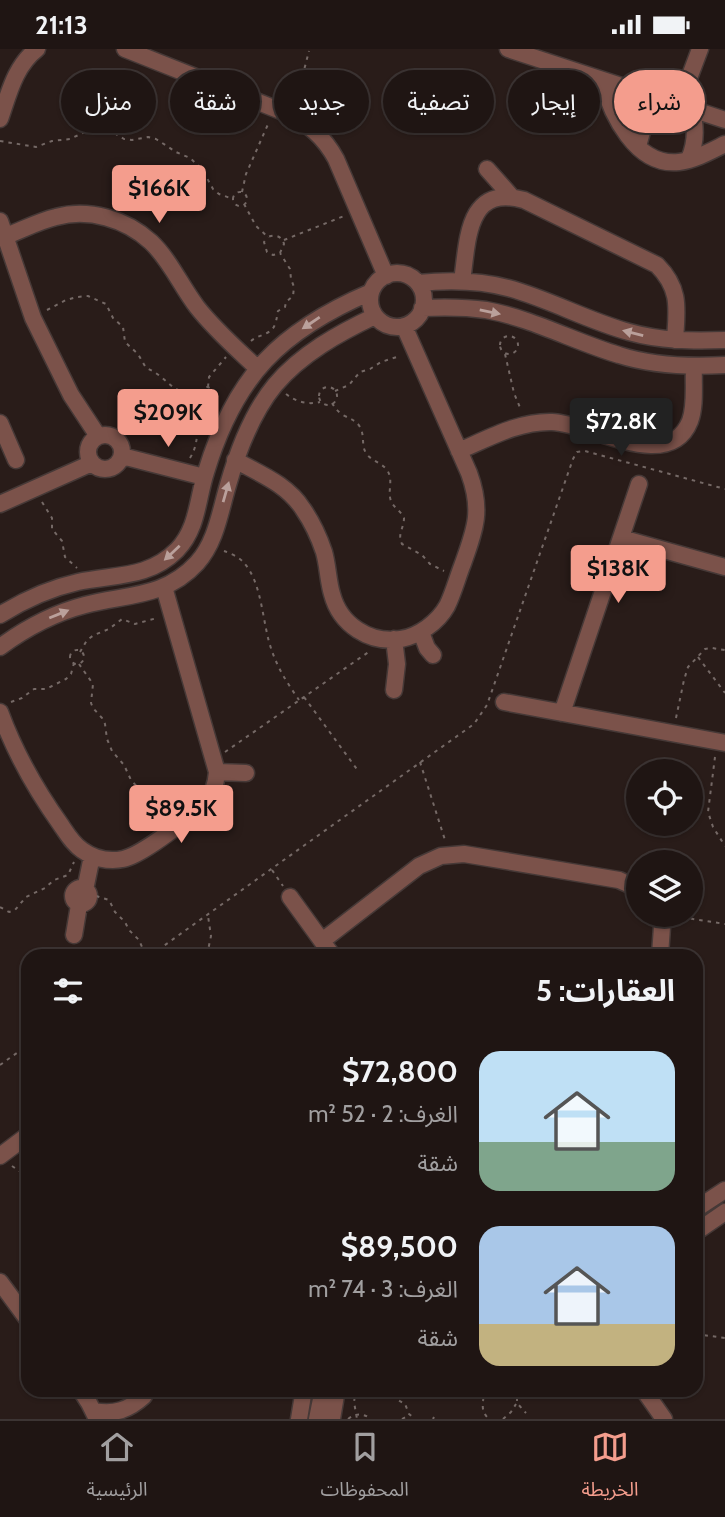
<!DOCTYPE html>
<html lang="ar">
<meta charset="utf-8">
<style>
:root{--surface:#1f1513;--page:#2c2221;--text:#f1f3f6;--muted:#a19fa0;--line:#3c3433;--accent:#f49d8d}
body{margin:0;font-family:Cabin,"Noto Sans Arabic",sans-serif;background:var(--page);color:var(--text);direction:rtl;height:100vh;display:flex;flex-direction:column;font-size:26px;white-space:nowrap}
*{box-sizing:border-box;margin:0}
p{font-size:23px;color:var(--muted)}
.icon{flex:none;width:38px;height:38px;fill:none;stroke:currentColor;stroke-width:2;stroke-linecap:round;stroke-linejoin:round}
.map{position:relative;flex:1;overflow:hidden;direction:ltr}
.drawer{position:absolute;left:21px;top:900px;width:682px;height:448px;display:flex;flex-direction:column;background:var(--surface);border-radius:21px;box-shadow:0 2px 5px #0004,0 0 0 2px var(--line);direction:rtl}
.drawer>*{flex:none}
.hud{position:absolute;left:21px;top:21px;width:684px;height:63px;direction:rtl;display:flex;gap:14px}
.buttons{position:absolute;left:626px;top:710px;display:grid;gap:14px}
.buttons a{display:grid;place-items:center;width:77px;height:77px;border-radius:50%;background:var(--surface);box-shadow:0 2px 5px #0004,0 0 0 2px var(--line);font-size:35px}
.price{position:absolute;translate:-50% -60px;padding:0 16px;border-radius:7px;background:var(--accent);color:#111;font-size:23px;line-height:46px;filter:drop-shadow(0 2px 4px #0008)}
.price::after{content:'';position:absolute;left:50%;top:42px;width:21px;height:16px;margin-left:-10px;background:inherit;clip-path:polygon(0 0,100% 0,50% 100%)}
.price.current{background:#222;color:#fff}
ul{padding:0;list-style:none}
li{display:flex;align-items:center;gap:21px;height:175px;padding:0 28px}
li span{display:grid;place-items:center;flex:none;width:196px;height:140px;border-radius:21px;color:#555}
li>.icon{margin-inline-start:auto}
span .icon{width:84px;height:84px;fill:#fffc;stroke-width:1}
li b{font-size:30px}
h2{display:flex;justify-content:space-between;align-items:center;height:84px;padding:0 28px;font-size:30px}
.pill{padding:0 24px;border-radius:32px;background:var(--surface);box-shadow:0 2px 5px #0004,0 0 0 2px var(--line);font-size:24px;line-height:63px}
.pill.current{background:var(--accent);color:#111}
.status{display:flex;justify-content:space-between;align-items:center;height:49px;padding:0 35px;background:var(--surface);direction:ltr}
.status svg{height:19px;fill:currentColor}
.menu{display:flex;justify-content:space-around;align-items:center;height:98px;border-top:2px solid var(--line);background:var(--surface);font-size:19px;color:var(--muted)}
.menu a{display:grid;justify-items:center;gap:4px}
.menu .current{color:var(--accent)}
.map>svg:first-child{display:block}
</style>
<div class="status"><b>21:13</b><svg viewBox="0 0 49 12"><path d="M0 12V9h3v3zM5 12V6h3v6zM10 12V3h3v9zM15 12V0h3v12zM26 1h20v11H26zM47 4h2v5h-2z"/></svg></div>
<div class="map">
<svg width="725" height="1370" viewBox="0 0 725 1370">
<rect width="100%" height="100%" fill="#291c19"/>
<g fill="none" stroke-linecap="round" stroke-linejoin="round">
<defs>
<path id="minor" d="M 125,0 L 286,64 C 309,75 324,88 336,110 L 386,227
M 508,0 L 725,71
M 602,31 C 611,65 636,118 679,113 C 695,111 711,102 725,95
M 0,70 C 9,44 15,17 37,0
M 638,97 L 643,79 L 652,65 L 685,40 L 700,0
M 689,110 C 697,92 696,75 690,55
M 487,120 L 511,147
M 0,172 L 33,269 L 71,346 L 98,387
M 6,187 C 22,181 39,172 56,168 C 89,159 126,170 151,193 C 170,211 181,237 197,258 C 215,281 237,300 257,319
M370 251a27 27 0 1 1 54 0a27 27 0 1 1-54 0Z
M 462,232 C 468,192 466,135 524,151 L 657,216 C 681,240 677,260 675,291
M 418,234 C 448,231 478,231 508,239 C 549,250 588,272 629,283 C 661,292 692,292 725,291
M 422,259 C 444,258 465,258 486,261 C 531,269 575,293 619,306 C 653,317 689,318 725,316
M 0,374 L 16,411
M88 403a17 17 0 1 1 34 0a17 17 0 1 1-34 0Z
M 459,402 C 489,389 519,372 552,373 C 590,374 669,425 690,372 C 696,356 693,335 694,318
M 122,407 L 204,428
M 235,411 C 260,425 287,435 303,460 C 312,473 319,488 324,503 C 328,517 328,532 332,545 C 340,576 370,595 401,590 C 419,587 438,573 447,557 C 453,545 457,530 462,517 C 475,481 483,462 469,424 L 404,277
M 0,455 L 92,414
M 621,489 L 725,518
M 0,566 C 24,551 51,539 78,533 C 114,525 148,530 177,501 C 198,479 197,451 206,423 C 235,327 280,282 371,243
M 421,583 L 427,599 L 433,606
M 0,598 C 26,579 54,564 85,556 C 126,545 165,549 197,514 C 216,493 220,463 228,436 C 238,401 252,364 275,336 C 301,305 339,284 375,267
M 394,641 L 397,615 L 394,590
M 504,653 L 725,694
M 0,663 C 15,704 36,741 61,776 C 67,785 73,795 82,801 C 93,809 108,813 123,810 C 143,806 185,771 203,758 C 212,746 216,737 217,723 L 164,538
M 562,664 L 639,435
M 217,723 L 246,724
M73 847a8 8 0 1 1 16 0a8 8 0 1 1-16 0Z
M 85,841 L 92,807
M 290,848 L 332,906
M 659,866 L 662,878 L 660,906
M 74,886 L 79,856
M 322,892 L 419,817 L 441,807 L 464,805 L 619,831 L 639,840
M 0,1107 L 28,1086
M 696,1160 L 725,1141
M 696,1183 L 725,1163
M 0,1233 L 28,1271
M 80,1340 L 89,1354 L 97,1370
M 643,1340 L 664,1370
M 94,1362 C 114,1366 129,1361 144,1347
M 299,1370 L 304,1340
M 317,1370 L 323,1340
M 332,1370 L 337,1340"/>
</defs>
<use href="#minor" stroke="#463937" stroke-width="19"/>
<path stroke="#756966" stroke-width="2" stroke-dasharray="3.5 5" stroke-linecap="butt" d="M 296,52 L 309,2
M 0,92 L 36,98 L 52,92 L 70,90 L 85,83 L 98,80 L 111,82 L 124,90 L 132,91 L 148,88 L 156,90 L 176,103 L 190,109 L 202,120 L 213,140 L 219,145 L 233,150
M 242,143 L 246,125 L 269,73
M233 150a7 7 0 1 1 14 0a7 7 0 1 1-14 0Z
M 244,155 L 256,177 L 268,188 C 275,185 282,187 284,195 L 280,204 L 273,206 L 267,203 L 264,193 L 268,188
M 284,191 L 344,167
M 47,261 L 66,251 L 77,248 L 88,247 L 106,255 L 113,269 L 123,278 L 125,293 L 138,305 L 146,319 C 169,328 172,348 201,345
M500 296a9 9 0 1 1 18 0a9 9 0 1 1-18 0Z
M 251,292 C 259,285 272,286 275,275 C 277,270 277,266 278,262 L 285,258 L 286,253 L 293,247 L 294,238 L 291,230 L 290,220 L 280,204
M 505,305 L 514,344 L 521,361
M201 344a6 6 0 1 1 12 0a6 6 0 1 1-12 0Z
M 208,338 L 209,328 L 226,308
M319 347a9 9 0 1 1 18 0a9 9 0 1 1-18 0Z
M 335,342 L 349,336 L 360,323 L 370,320 L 381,313 L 400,307
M 286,345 C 296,353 308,356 320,353
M 332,354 C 335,359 338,363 343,366 C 350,370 356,371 360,378 C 365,387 361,396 366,404 C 371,412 381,413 387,421 C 394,431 387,442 391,452 C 394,459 401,462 404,469 C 404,479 397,485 402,495 L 422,506 L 430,515 L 444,522
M 190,409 C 198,396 196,387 199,374 C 201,365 206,360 206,350
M 42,453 L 52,469 L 52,480 L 62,492 L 65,508 L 77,519
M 224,502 C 230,504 239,508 243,513 C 263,533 262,576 272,602 C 278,620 288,635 299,651
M70 608a7 7 0 1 1 14 0a7 7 0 1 1-14 0Z
M 80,603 L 87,591 L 94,586 L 109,580 L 122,570 L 135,575 L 157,569
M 698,608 L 725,644
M 79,615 L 93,635 L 91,654 L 93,659 L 102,669 L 105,675 L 107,690 L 112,702 L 124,716 L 131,731 L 142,743 L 162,772
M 304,648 L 359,723
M 11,653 L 22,649 L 34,640 L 46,640 L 66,630 L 71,625 L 74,614
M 676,669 L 684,631 L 688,618 L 705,600 L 712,599 L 725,601
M 225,703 L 370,602
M 715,708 L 708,763 L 713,778 L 725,797
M 420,713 L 445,791
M 272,821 L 283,837
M 96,847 L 109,851 L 115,863 L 125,873 L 129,881 L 139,891 L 142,898
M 0,858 L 9,863 L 15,861 L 26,848 L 45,839 L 54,831 L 68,826 L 74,813
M 674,867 L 725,875
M 158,903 L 182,902 L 205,906
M 151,906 L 474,675 L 487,656 L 573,410 L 577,403 L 585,402 L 725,440
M 207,906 L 211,887 L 208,867
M 0,1016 L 28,996
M 12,1117 L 28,1128
M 696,1285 L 725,1289
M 356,1340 L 354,1353 L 357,1370
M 387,1340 L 393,1348 L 405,1355 L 409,1365 L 415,1370
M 484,1340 C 484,1353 479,1361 489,1370
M 517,1340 L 517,1354 L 526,1364
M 393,1347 L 397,1342
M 348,1370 C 356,1364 363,1364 371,1370
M 402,1370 L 409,1366
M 433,1370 L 434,1368
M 503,1370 L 511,1363 L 516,1355"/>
<use href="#minor" stroke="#7b524a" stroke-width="16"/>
</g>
<defs><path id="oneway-solid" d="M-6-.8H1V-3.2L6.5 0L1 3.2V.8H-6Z" transform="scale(1.75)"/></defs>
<g fill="#baa09b">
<use href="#oneway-solid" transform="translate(490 263) rotate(12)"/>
<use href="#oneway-solid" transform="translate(311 274) rotate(146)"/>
<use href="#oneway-solid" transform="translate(633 284) rotate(-166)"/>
<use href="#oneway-solid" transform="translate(226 443) rotate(-74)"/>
<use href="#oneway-solid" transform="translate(172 504) rotate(137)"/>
<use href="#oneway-solid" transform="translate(59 565) rotate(-22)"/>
</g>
</svg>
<div class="buttons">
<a><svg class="icon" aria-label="locate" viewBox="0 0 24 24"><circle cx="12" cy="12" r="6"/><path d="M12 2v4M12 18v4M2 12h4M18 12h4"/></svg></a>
<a><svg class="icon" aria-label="layers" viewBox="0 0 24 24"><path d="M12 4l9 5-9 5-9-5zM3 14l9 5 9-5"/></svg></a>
</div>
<b class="price" style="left:159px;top:176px">$166K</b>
<b class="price" style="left:168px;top:400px">$209K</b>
<b class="price current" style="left:621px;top:409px">$72.8K</b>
<b class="price" style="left:618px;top:556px">$138K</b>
<b class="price" style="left:181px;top:796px">$89.5K</b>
<div class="hud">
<a class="pill current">شراء</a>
<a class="pill">إيجار</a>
<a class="pill">تصفية</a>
<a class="pill">جديد</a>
<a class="pill">شقة</a>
<a class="pill">منزل</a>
</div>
<section class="drawer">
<h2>العقارات: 5<svg class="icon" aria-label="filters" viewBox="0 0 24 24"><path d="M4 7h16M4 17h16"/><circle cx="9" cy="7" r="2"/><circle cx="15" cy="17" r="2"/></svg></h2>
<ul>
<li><span style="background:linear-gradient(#bfe0f5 65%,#7fa58c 0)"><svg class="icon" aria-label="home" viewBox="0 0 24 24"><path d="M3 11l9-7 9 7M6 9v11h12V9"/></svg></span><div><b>$72,800</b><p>الغرف: 2 · 52 m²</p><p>شقة</p></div></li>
<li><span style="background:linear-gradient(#a9c7e8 70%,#c2b280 0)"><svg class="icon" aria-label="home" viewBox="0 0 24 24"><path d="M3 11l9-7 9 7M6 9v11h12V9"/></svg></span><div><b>$89,500</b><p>الغرف: 3 · 74 m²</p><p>شقة</p></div></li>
</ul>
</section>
</div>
<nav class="menu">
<a class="current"><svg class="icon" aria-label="map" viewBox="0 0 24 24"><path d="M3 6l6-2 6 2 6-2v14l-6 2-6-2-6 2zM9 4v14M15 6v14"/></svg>الخريطة</a>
<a><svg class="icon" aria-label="saved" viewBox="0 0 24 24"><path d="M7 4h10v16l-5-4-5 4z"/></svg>المحفوظات</a>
<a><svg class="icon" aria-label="home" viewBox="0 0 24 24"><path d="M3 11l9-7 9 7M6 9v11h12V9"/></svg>الرئيسية</a>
</nav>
